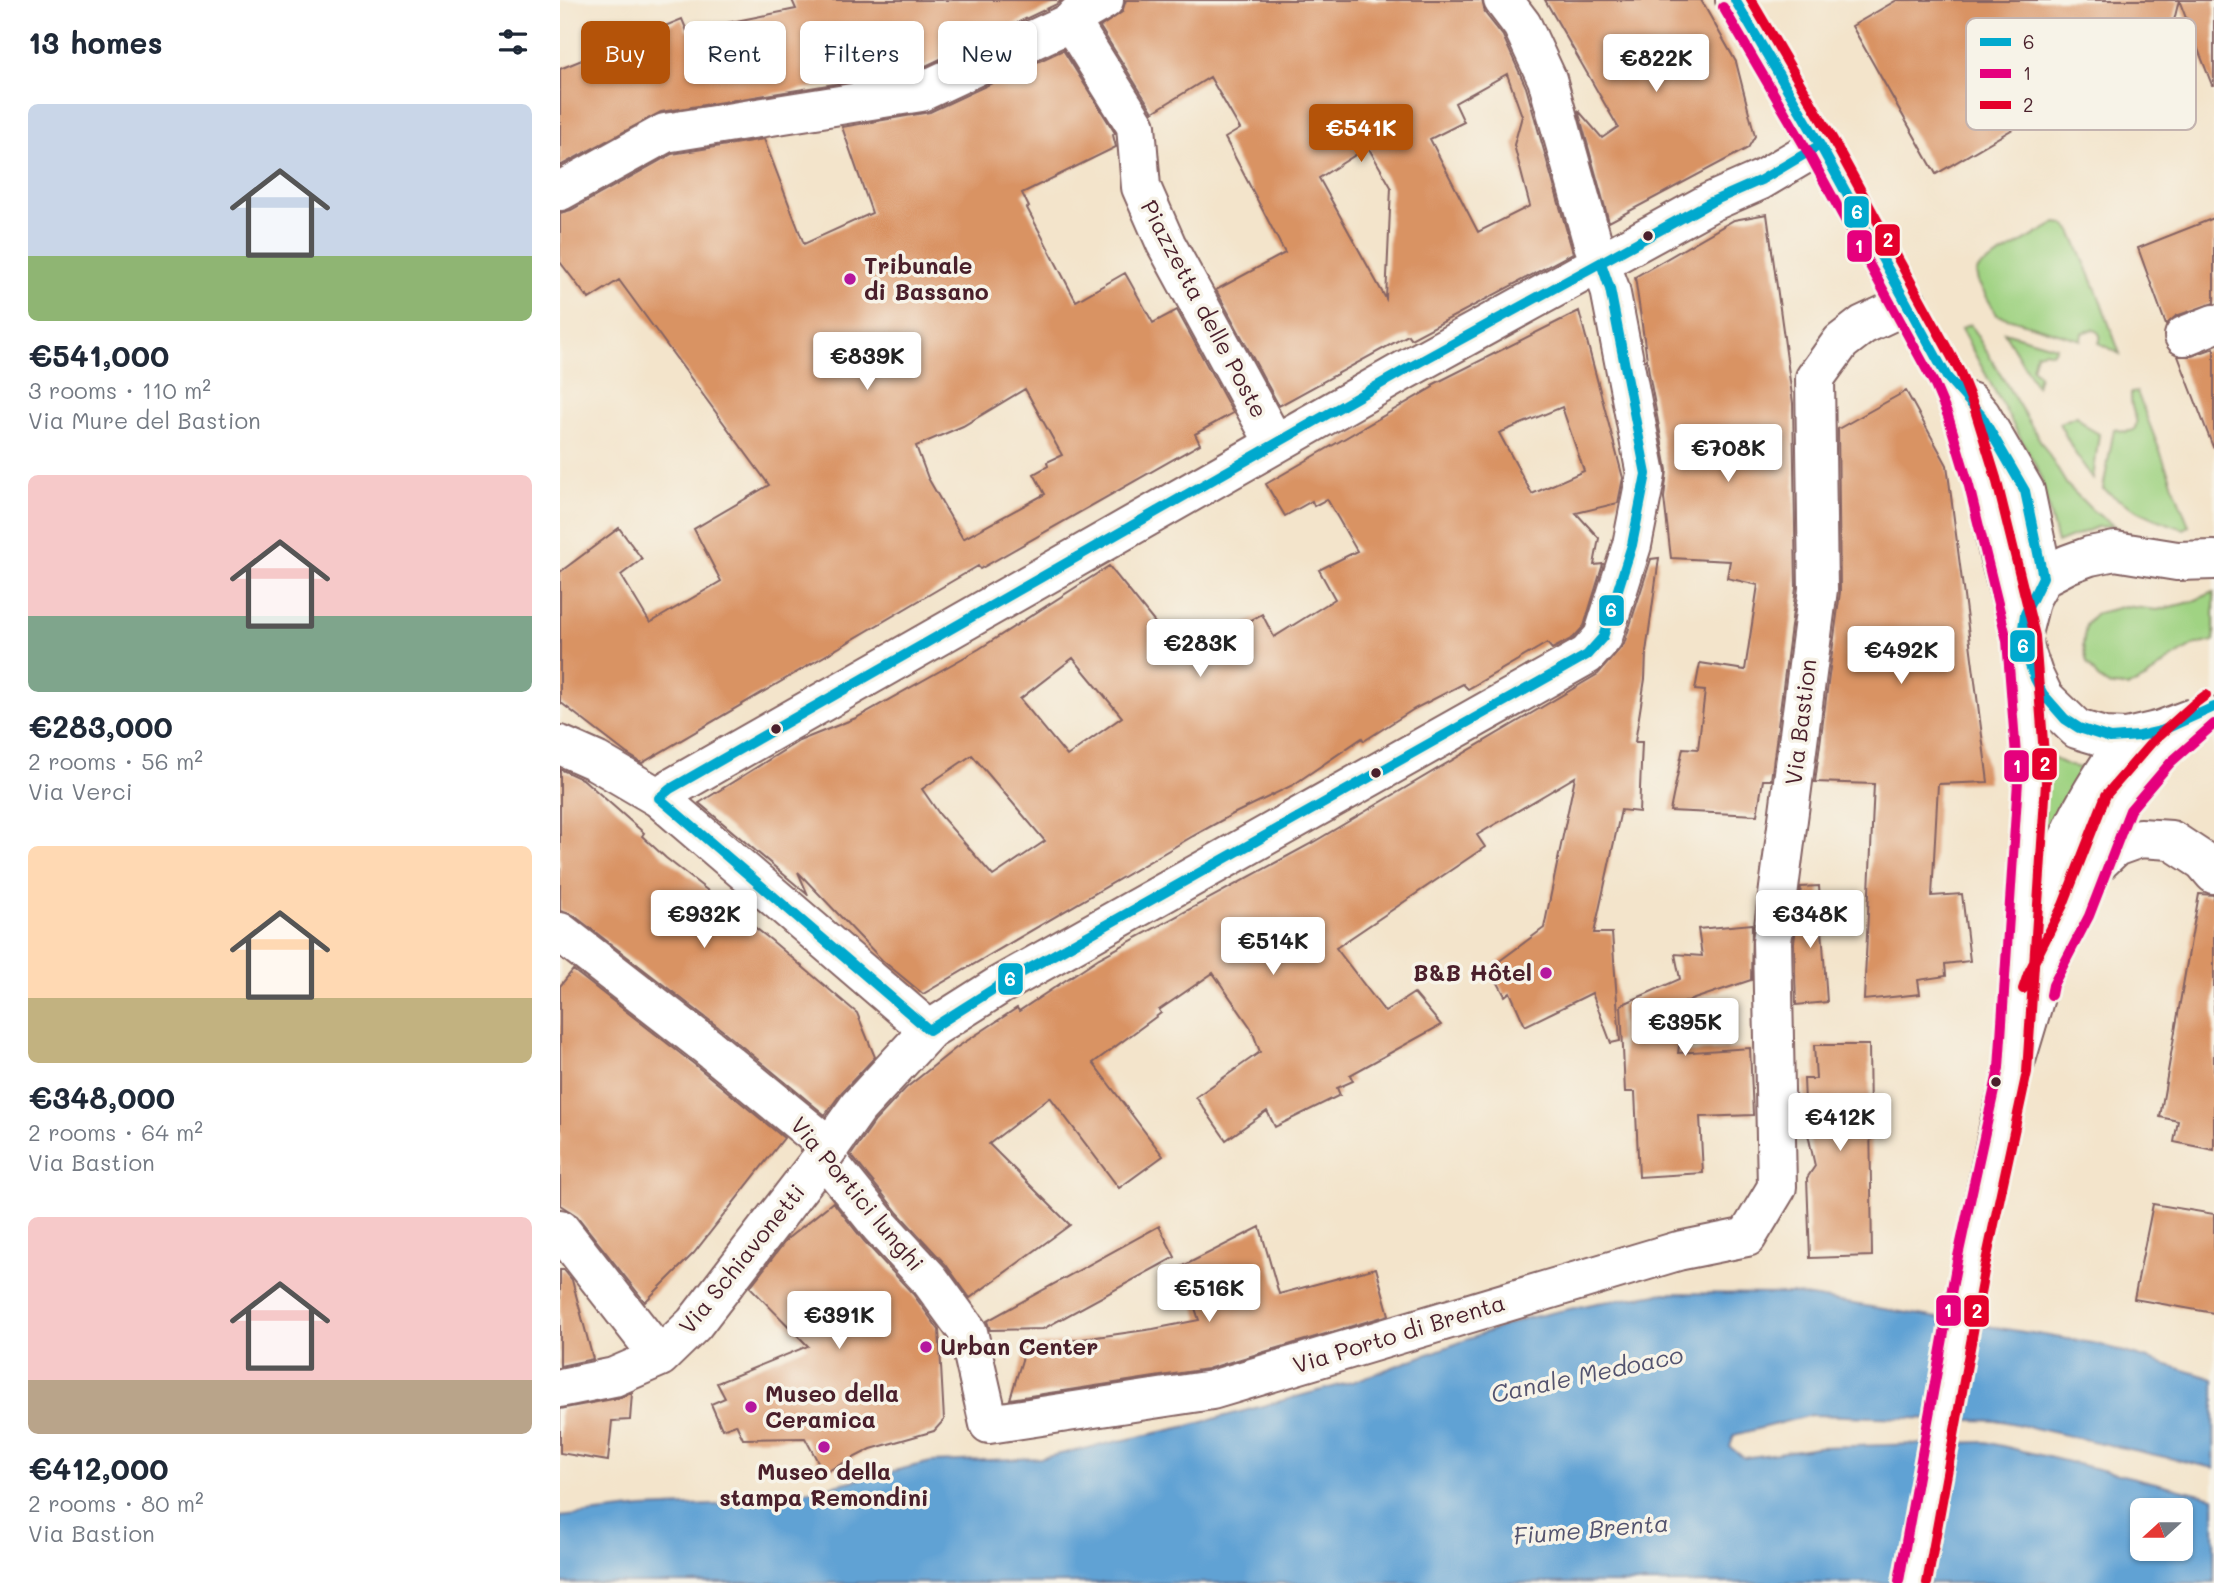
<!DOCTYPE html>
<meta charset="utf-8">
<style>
:root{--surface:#fff;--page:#f2f2f3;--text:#1f2937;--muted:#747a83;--accent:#b45309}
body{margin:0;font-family:Mali,sans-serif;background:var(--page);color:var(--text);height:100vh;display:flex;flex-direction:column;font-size:26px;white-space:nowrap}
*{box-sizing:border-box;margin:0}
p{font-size:23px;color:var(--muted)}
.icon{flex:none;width:38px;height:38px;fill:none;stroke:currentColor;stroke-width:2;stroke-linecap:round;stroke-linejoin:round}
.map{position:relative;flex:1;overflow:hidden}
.drawer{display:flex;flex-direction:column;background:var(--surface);width:560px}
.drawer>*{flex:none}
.guide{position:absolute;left:21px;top:21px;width:665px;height:63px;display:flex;gap:14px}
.needle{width:46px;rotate:249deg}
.buttons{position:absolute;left:1570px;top:1498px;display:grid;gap:14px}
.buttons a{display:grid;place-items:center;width:63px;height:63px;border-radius:10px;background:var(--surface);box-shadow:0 2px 5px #0004;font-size:35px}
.price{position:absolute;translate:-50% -60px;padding:0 16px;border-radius:7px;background:#fff;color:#222;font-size:23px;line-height:46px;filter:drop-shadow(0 2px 4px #0008)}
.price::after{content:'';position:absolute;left:50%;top:42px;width:21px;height:16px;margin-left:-10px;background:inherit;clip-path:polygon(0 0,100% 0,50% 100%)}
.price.active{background:var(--accent);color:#fff}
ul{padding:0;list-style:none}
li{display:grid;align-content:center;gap:14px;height:371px;padding:0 28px}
li span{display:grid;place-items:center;height:217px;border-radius:10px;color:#555}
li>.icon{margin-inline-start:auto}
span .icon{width:126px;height:126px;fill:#fffc;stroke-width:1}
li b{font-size:30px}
h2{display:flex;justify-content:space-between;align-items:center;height:84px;padding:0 28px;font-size:30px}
.chip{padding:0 24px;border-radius:10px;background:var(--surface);box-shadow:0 2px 5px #0004;font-size:24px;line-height:63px}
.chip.active{background:var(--accent);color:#fff}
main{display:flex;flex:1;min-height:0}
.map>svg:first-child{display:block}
</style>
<main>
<section class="drawer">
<h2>13 homes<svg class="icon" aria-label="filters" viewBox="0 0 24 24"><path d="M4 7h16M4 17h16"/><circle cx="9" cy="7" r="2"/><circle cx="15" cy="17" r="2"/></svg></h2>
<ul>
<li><span style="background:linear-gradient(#c9d6e8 70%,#8fb573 0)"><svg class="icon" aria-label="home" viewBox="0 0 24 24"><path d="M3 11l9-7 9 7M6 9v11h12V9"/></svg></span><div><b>€541,000</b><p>3 rooms · 110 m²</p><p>Via Mure del Bastion</p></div></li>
<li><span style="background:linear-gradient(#f6c9c9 65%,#7fa58c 0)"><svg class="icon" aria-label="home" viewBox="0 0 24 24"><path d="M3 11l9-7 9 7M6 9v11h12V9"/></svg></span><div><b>€283,000</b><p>2 rooms · 56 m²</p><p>Via Verci</p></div></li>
<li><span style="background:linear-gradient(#ffd9b3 70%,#c2b280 0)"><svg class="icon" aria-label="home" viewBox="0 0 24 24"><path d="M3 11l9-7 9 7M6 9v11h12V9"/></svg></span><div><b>€348,000</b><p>2 rooms · 64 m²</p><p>Via Bastion</p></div></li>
<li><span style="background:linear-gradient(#f6c9c9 75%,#b9a48a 0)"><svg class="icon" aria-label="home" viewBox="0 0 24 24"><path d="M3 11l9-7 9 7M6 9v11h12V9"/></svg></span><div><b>€412,000</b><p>2 rooms · 80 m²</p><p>Via Bastion</p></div></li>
</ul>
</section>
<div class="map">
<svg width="1654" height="1583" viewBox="0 0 1654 1583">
<rect width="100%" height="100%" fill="#f7f3e8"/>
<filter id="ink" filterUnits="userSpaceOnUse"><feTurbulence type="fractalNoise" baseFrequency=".0143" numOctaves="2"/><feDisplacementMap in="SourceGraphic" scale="14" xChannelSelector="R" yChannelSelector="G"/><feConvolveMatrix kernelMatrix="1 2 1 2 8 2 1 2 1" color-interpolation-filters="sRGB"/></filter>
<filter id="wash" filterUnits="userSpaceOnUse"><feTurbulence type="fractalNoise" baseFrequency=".00686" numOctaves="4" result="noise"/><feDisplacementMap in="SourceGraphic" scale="28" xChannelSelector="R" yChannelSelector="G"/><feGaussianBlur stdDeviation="1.57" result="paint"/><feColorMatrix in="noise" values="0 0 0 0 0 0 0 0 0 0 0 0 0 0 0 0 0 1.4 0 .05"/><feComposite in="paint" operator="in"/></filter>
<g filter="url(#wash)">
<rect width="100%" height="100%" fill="#f3e4cb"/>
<path fill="#a0d383" stroke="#757957" stroke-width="2" d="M 1496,223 L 1504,224 L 1511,231 L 1536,289 L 1560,354 L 1539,343 C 1542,336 1540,333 1533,329 L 1522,333 L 1521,340 L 1437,315 L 1418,282 L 1416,273 L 1420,267 Z
M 1410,324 L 1507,485 L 1532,510 L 1554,526 L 1537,527 L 1497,543 L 1480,474 L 1401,329 Z
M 1444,332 L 1496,347 L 1492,353 L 1484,351 L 1476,353 L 1472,368 L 1479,375 L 1476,386 Z
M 1577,392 L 1629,526 L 1624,529 C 1594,520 1569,508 1543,489 L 1554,429 L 1566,432 L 1574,430 C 1579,420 1575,418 1573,410 C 1571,405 1571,398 1571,393 Z
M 1517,416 L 1527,427 L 1539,434 L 1533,479 L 1515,453 L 1499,423 Z
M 1654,592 L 1654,641 L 1632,646 L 1605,663 L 1587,678 L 1568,687 L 1550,686 L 1538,678 L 1527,663 L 1523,645 L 1526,625 L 1535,614 L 1565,606 L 1597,610 L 1631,602 Z
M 1486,755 L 1507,765 L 1529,770 L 1483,853 Z"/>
<path fill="#61a2d4" stroke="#566080" stroke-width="2" fill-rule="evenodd" d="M 1105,1293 L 1232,1294 L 1538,1344 L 1654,1379 L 1654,1468 L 1442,1421 L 1251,1415 L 1174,1435 L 1170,1447 L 1184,1458 L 1258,1447 L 1426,1442 L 1654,1497 L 1654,1583 L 0,1583 L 0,1517 L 82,1508 L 176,1504 L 262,1488 L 371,1462 L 482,1458 L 628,1426 L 795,1381 L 963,1319 L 1037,1303 ZM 1582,1510 L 1620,1510 L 1620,1549 L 1582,1549 Z"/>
<g id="blocks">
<path fill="#d99364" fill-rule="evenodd" d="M 232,0 L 502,0 L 497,4 L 355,71 L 101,112 L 0,166 L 0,69 L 122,19 L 127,31 L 236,9 Z
M 566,0 L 922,0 L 925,13 L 943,36 L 966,87 L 1013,253 L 851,339 L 848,335 L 719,406 L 656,290 L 725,253 L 665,138 L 680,129 L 650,77 L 593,112 L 540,27 L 562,12 ZM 947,74 L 962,116 L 954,145 L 970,206 L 918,232 L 870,139 L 904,122 L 895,103 ZM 808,147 L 831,187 L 826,299 L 759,178 Z
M 985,0 L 1141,0 L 1176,62 L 1195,136 L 1188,148 L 1049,222 L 1018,110 L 1042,138 L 1058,127 Z
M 1337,0 L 1654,0 L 1654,85 L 1652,85 L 1619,0 L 1599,82 L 1583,91 L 1566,87 L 1558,76 L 1549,81 L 1545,75 L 1376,174 L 1292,26 Z
M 503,50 L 555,133 L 553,135 L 556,147 L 462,193 L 469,207 L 467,208 L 516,301 L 565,273 L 593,323 L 617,310 L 673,413 L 635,434 L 640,444 L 420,569 L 418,566 L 82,763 L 66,753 L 0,702 L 0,572 L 59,528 L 82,559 L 61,575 L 90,623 L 161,581 L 134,529 L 209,485 L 59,280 L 29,299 L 27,295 L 26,296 L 0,262 L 0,213 L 11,210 L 112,154 L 204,139 L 244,244 L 312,213 L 282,127 L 370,112 ZM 465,389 L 502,455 L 487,462 L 488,466 L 474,474 L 485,494 L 403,539 L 368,478 L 356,446 L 403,426 Z
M 1207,214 L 1233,403 L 1236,588 L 1211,780 L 1203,780 L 1197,815 L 1110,811 L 1123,748 L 1138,749 L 1145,691 L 1135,690 L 1140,663 L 1185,670 L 1198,585 L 1167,578 L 1170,561 L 1111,558 L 1104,498 L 1107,470 L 1089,373 L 1075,277 L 1174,220 Z
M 1654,218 L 1654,303 L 1616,316 L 1606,325 L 1578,248 Z
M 1019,311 L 1063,478 L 1058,503 L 1016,513 L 1039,538 L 1034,565 L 1043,564 L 1024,626 L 1013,638 L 992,649 L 987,643 L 908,689 L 903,684 L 854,709 L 804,741 L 802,738 L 733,785 L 673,814 L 633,836 L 363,994 L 322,960 L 238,872 L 248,895 L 139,803 L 239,741 L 296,718 L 419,649 L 549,566 L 608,639 L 625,633 L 635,651 L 702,614 L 714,637 L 775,599 L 759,570 L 797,551 L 767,499 L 754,506 L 752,501 L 725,516 L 706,484 L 873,387 L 872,385 ZM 1002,407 L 1024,471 L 972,494 L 939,433 ZM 513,658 L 562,717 L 507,756 L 460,699 ZM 412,755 L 485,841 L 433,876 L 380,815 L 362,789 Z
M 1654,348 L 1654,446 L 1653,447 L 1618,356 L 1632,356 Z
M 1346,391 L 1387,465 L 1428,782 L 1378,784 L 1372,896 L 1402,894 L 1410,961 L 1385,964 L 1386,976 L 1358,980 L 1360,994 L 1304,1000 L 1314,784 L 1255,782 L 1280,592 L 1278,429 Z
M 1099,558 L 1086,652 L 1085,679 L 1075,742 L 1082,742 L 1079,812 L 1061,810 L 1034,933 L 1052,933 L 1060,1041 L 1051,1043 L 1032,993 L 965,1026 L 950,992 L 945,996 L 930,968 L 984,928 L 1015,777 L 917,835 L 925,847 L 776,948 L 825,1012 L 854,993 L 881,1025 L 790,1075 L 793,1081 L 777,1088 L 780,1095 L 715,1127 L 707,1111 L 666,1140 L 636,1097 L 700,1052 L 691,1028 L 653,973 L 599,1010 L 601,1013 L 533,1063 L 603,1156 L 559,1188 L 490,1097 L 429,1144 L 510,1225 L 410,1298 L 386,1265 L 337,1212 L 291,1155 L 315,1121 L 346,1088 L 396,1048 L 457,1008 L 459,1011 L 539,958 L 752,843 L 1038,674 L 1064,644 L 1091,559 Z
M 0,769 L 24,780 L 84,833 L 82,836 L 106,858 L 211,940 L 297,1013 L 315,1057 L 282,1092 L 265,1115 L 162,1030 L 13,915 L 0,911 Z
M 1259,886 L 1267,1002 L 1236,1005 L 1234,943 L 1241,887 Z
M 1639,894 L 1654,895 L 1654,1150 L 1614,1142 L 1618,1121 L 1600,1117 Z
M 1192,924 L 1191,980 L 1125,1002 L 1118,1053 L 1190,1048 L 1193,1115 L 1140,1117 L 1143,1173 L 1079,1177 L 1075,1092 L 1065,1092 L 1061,1005 L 1120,979 L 1115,954 L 1142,956 L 1138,929 Z
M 13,970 L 134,1064 L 224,1138 L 134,1253 L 85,1302 L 17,1216 L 0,1205 L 0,986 Z
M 1254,1045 L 1309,1045 L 1312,1256 L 1250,1258 L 1247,1178 L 1255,1166 L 1246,1125 L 1244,1079 L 1256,1079 Z
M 273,1202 L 304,1241 L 353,1294 L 379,1330 L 384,1420 L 374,1431 L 311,1449 L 264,1473 L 245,1438 L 183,1439 L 176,1424 L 162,1429 L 151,1404 L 165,1398 L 157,1383 L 248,1346 L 190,1287 L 227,1239 Z
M 1593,1204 L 1654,1214 L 1654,1313 L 1574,1299 Z
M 599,1226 L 615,1257 L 483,1329 L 430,1330 L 427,1321 Z
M 700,1227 L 719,1294 L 816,1268 L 829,1315 L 647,1369 L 450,1399 L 466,1347 L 593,1329 L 639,1320 L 621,1267 Z
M 0,1270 L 4,1270 L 12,1280 L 33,1359 L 0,1366 Z
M 72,1393 L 70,1420 L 52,1421 L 48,1461 L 0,1453 L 0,1409 L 58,1398 Z"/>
</g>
</g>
<g filter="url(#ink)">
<use href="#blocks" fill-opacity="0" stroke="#856463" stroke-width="2"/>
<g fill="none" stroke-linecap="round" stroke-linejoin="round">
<defs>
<path id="minor" d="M 511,22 L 576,126 L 581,187 L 606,244 L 715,444
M 0,191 L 105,133 L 361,92 L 511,22 L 516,16 L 544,0
M 1624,336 L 1654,324
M 0,745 L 36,761 L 99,798 L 369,1030
M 99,798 L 110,789 L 845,370 L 1151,202 L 1201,180 L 1260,145
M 1534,867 L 1555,847 L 1580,838 L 1611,840 L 1643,861 L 1654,874
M 0,932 L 148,1047 L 255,1135 L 270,1164 L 320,1226 L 370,1280 L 408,1332 L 429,1424 L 652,1390 L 1118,1251 L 1187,1237 L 1217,1187 L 1212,942 L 1258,589 L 1255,378 L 1281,342 L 1303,325 L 1348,304
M 271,1145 L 298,1107 L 369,1030 L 440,985 L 1027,655 L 1043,637 L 1072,545 L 1086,474 L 1050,289 L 1033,244 L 987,79 L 962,25 L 943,0
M 0,1229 L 100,1357
M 0,1388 L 54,1377 L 100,1357 L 134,1324 L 257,1164"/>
<path id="major" d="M 1175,0 L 1260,145 L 1387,377 L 1401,411 L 1423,482 L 1439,555 L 1461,638 L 1472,781 L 1453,1070
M 1410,402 L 1421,415 L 1465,491 L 1483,577
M 1630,719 L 1601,730 L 1567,738 L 1544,737 L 1517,729 L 1484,697 L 1473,674 L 1461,638 L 1471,598 L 1483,577 L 1508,564 L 1530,556 L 1555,551 L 1617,561 L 1654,560
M 1483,947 C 1486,915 1492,882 1503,852 C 1518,811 1543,774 1567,738
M 1353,1583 L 1411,1263 L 1440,1122 L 1453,1070 L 1480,980 L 1516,911 L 1558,803 L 1601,752 L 1643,714"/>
</defs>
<use href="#minor" stroke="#856463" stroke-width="42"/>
<use href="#major" stroke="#856463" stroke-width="42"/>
<use href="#minor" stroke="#fff" stroke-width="38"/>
<use href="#major" stroke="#fff" stroke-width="38"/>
<defs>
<path id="minor-bridge" d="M 257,1164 L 271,1145"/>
</defs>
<use href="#minor-bridge" stroke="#856463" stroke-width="42" stroke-linecap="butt"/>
<use href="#minor-bridge" stroke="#fff" stroke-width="38"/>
<defs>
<path id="bus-1" d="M 1175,0 L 1260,145 L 1387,377 L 1421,415 L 1465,491 L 1483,577 L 1465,614 L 1461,641 L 1475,679 L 1483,694 L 1505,719 L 1519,728 L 1550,738 L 1579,736 L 1601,731 L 1654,707
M 1041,263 L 1050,289 L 1086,474 L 1072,545 L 1043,637 L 1027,655 L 440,985 L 369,1030 L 99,798 L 110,789 L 845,370 L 1151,202 L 1201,180 L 1260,145"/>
<path id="bus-2" d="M 1163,7 L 1248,152 L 1374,383 L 1388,416 L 1409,486 L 1447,640 L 1458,781 L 1439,1068 L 1397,1261 L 1339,1581
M 1491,995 L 1493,985 L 1529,916 L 1570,810 L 1611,762 L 1654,724"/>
<path id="bus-3" d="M 1191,0 L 1272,138 L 1400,372 L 1414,407 L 1436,478 L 1475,636 L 1486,782 L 1467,1072 L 1425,1266 L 1367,1583
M 1463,989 L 1468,974 L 1503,905 L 1546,795 L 1592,742 L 1634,704 L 1646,695"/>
</defs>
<use href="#bus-1" stroke="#f7f3e8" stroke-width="16"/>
<use href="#bus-2" stroke="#f7f3e8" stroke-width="16"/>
<use href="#bus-3" stroke="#f7f3e8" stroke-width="16"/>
<use href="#bus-1" stroke="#00a9ce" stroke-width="10"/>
<use href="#bus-2" stroke="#e5007d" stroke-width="10"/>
<use href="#bus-3" stroke="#e4002b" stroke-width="10"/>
</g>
</g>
<g fill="#4a1f2b" stroke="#f7f3e8" stroke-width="2.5">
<circle cx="1088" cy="236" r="6"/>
<circle cx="216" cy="729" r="6"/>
<circle cx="816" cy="773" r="6"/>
<circle cx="1436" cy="1082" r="6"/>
</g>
<g fill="#b5179e" stroke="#f7f3e8" stroke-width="2.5">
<circle cx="290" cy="279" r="7"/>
<circle cx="986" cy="973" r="7"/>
<circle cx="366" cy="1347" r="7"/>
<circle cx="191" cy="1407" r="7"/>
<circle cx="264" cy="1447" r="7"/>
</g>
<g text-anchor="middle" stroke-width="7" stroke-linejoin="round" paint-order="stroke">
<g font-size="23" font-weight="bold" fill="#4a1f2b" stroke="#f7f3e8" text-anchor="start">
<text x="304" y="274">Tribunale<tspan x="304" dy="26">di Bassano</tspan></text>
<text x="972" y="981" text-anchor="end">B&amp;B Hôtel</text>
<text x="380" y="1355">Urban Center</text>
<text x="205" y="1402">Museo della<tspan x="205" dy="26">Ceramica</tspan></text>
<text x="264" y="1480" text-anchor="middle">Museo della<tspan x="264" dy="26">stampa Remondini</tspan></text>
</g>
<g font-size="23" fill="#4a1f2b" stroke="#f7f3e8">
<text transform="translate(644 309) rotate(62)" y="8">Piazzetta delle Poste</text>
<text transform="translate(1241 722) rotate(-83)" y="8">Via Bastion</text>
<text transform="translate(297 1194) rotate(50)" y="8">Via Portici lunghi</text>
<text transform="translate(182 1259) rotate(-51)" y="8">Via Schiavonetti</text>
<text transform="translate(839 1334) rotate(-17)" y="8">Via Porto di Brenta</text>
</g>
<g font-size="24" font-style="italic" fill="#53536f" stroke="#f7f3e8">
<text transform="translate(1027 1375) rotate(-12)" y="8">Canale Medoaco</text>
<text transform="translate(1031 1530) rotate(-5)" y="8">Fiume Brenta</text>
</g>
</g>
<rect x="1406" y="18" width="230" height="112" rx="10" fill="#f7f3e8" stroke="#c3b3af" stroke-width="2"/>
<rect x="1420" y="38" width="31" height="8" fill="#00a9ce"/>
<rect x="1420" y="69" width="31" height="9" fill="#e5007d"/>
<rect x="1420" y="101" width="31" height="8" fill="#e4002b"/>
<g font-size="19" fill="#4a1f2b">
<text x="1463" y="49">6</text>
<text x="1463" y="80">1</text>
<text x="1463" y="112">2</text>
</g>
<g stroke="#f7f3e8" stroke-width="2.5">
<rect x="1283" y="195" width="27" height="34" rx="7" fill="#00a9ce"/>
<rect x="1314" y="223" width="27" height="34" rx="7" fill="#e4002b"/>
<rect x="1286" y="229" width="27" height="34" rx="7" fill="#e5007d"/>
<rect x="1038" y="594" width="27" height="33" rx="7" fill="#00a9ce"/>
<rect x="1449" y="629" width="27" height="34" rx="7" fill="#00a9ce"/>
<rect x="1471" y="747" width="27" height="34" rx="7" fill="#e4002b"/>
<rect x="1443" y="749" width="27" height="34" rx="7" fill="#e5007d"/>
<rect x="437" y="962" width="27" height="34" rx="7" fill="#00a9ce"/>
<rect x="1375" y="1294" width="27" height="33" rx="7" fill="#e5007d"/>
<rect x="1403" y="1294" width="27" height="34" rx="7" fill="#e4002b"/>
</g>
<g font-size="19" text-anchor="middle" font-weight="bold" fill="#fff">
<text x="1297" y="219">6</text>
<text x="1328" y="247">2</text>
<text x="1299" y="253">1</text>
<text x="1051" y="617">6</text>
<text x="1463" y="653">6</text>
<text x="1485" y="771">2</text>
<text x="1457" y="773">1</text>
<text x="450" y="986">6</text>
<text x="1388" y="1317">1</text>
<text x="1417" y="1318">2</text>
</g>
</svg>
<div class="buttons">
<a><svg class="needle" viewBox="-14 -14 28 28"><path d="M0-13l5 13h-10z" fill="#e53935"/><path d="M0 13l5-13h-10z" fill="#747a83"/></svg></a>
</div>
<b class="price" style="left:1096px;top:94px">€822K</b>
<b class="price active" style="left:801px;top:164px">€541K</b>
<b class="price" style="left:307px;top:392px">€839K</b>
<b class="price" style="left:1168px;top:484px">€708K</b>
<b class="price" style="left:640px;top:679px">€283K</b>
<b class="price" style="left:1341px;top:686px">€492K</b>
<b class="price" style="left:144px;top:950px">€932K</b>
<b class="price" style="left:1250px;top:950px">€348K</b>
<b class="price" style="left:713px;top:977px">€514K</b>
<b class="price" style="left:1125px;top:1058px">€395K</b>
<b class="price" style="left:1280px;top:1153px">€412K</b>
<b class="price" style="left:649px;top:1324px">€516K</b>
<b class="price" style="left:279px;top:1351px">€391K</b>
<div class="guide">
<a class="chip active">Buy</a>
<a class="chip">Rent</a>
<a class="chip">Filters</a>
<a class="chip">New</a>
</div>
</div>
</main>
